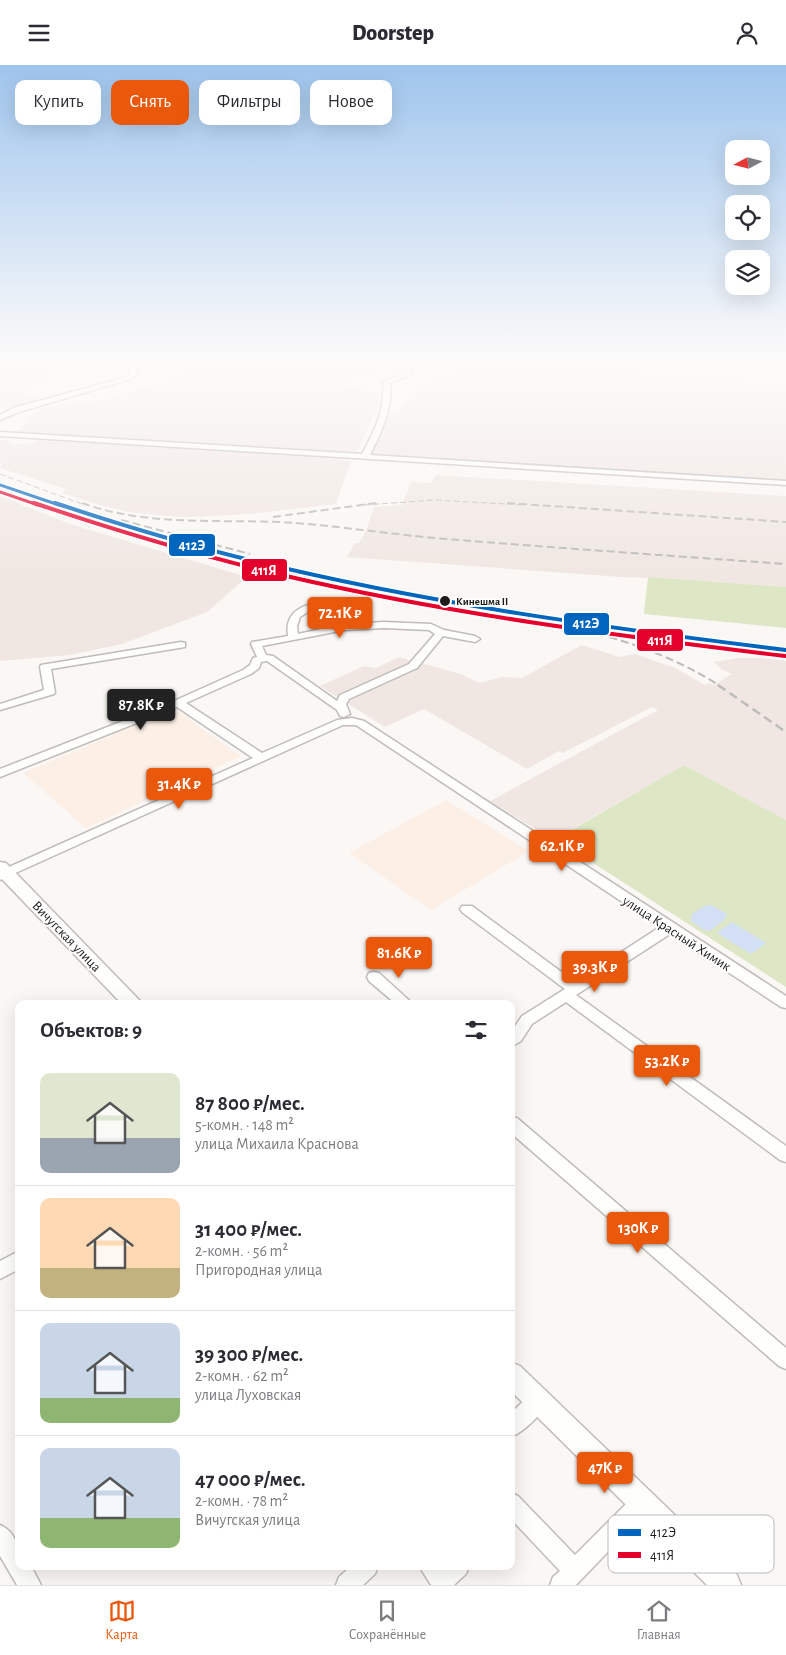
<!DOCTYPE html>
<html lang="ru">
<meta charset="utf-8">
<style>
:root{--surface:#fff;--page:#f7f7f7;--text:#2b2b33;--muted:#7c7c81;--line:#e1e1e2;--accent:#ea580c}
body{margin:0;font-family:"Alegreya Sans",sans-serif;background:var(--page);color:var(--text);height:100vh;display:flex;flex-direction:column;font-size:19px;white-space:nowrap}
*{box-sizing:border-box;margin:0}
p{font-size:16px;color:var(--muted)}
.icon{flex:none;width:28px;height:28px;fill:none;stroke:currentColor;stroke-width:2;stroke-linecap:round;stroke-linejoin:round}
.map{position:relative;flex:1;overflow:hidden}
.panel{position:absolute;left:15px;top:935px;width:500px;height:570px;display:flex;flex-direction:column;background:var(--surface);border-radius:10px;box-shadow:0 5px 20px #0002}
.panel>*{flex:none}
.hud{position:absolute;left:15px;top:15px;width:500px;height:45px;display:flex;gap:10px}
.needle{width:32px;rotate:263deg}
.controls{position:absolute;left:725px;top:75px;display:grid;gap:10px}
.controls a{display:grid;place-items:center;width:45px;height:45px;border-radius:10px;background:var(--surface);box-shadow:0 5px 20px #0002;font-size:25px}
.price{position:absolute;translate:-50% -42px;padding:0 11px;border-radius:5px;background:var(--accent);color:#fff;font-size:16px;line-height:32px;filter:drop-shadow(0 1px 2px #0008)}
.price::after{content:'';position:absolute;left:50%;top:30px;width:15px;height:11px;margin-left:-8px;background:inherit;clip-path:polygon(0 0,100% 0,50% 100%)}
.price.current{background:#222;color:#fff}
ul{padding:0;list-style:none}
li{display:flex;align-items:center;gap:15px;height:125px;padding:0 25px}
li+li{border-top:1px solid var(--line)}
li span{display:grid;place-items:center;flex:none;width:140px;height:100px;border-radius:10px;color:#555}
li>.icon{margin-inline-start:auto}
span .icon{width:60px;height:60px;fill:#fffc;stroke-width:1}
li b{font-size:21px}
h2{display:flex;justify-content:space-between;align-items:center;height:60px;padding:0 25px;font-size:21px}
.tag{padding:0 18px;border-radius:10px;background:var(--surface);box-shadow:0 5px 20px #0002;font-size:18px;line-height:45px}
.tag.current{background:var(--accent);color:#fff}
header{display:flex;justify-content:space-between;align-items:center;height:65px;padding:0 25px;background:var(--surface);font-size:22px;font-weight:800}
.menu{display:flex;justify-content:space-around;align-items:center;height:70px;border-top:1px solid var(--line);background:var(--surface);font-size:14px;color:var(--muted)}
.menu a{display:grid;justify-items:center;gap:2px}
.menu .current{color:var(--accent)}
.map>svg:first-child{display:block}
</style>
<header><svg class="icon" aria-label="menu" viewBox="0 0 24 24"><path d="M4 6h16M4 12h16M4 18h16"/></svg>Doorstep<svg class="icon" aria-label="person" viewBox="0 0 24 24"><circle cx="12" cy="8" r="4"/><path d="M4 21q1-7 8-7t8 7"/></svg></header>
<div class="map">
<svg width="786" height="1520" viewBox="0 0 786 1520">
<rect width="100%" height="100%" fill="#faf7f4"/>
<path fill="#f0e7e2" d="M 0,296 L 26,296 L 43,300 L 60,309 L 18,328 L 35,331 L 45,335 L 12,345 L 3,344 L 0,340 Z
M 186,296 L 381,296 L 404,306 L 339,317 L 343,323 L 385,327 L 356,389 L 14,368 L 30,356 L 25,355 L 32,350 L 43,343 L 62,339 L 93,337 L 112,333 L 113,331 L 163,318 L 184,305 Z
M 472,296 L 567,296 L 786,321 L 786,416 L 370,390 L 383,356 L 389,350 L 398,348 L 415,324 Z
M 0,375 L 9,375 L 8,377 L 15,379 L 28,380 L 39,375 L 225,384 L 302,390 L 351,396 L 336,439 L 250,449 L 189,452 L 166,451 L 128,447 L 100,440 L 62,428 L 66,424 L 0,403 L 2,398 L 0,398 Z
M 435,410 L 786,431 L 786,522 L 648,512 L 647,513 L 622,512 L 347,492 L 355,478 L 359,478 L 366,466 L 374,442 L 402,440 L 411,417 L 432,418 Z
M 0,431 L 70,459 L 247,512 L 207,547 L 122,579 L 70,590 L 0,596 Z
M 582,580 L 619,592 L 635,589 L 675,603 L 705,620 L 710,618 L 714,620 L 732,609 L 721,604 L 714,597 L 738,593 L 761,593 L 786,596 L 786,755 L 684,700 L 553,775 L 490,736 L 658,645 L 652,642 L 563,688 L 559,686 L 527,704 L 424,644 L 385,662 L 320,621 L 364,601 L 376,603 L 399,592 L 461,609 L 479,618 L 502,612 L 522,613 Z"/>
<path fill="#fcefe6" d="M 174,644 L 241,691 L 86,763 L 23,708 Z
M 446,735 L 529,786 L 431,845 L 349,788 Z"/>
<path fill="#dde6c5" d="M 648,512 L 786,522 L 786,563 L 644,549 Z
M 684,700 L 786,755 L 786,922 L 556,774 Z"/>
<path fill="#d2dff5" d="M 711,840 L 727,849 L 725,854 L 710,866 L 704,865 L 691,856 L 692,849 L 705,841 Z
M 732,857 L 766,878 L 751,889 L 717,868 Z"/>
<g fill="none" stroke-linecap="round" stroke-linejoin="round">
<defs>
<path id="minor" d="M 116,296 L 131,299 L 139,306 L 131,314 L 19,347 L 0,355 L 0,350 L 13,343 L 127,312 L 132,306 Z
M 411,296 L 417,296 L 410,310 L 390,318 C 393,344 381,367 370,390 L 786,416 L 786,420 L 0,371 L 0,367 L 362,389 C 374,367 386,343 383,317 L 405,308 Z
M 313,539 L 345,559 L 384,557 L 431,559 L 444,565 L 475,571 L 480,574 L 475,577 L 443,571 L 417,603 L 349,634 L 346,639 L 350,649 L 344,652 L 340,651 L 337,645 L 267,596 L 261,597 L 259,603 L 251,609 L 186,638 L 262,688 L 337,655 L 352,653 L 364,656 L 786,931 L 786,943 L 781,942 L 670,869 L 576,930 L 786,1081 L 786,1097 L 780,1095 L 566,937 L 532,959 L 521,976 L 511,982 L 511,967 L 522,951 L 565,924 L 462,847 L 460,844 L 462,841 L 472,841 L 575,917 L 660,862 L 356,660 L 343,660 L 0,815 L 0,806 L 253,693 L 177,642 L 0,712 L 0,704 L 174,636 L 243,605 L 250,600 L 253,593 L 257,592 L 251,579 L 252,577 L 288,571 C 285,552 296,542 313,539 ZM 311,545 L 335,561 L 298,569 L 297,561 L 300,552 ZM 384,563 L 429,565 L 435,569 L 409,599 L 340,630 L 337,636 L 273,591 L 266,590 L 262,581 L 345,565 Z
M 181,577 L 185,578 L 185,582 L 51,604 L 55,627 L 54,629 L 0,645 L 0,639 L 44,625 L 40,602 L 41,600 Z
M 374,907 L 379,908 L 413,939 L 396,939 L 369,916 L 367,912 L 369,908 Z
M 511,1052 L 517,1053 L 786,1283 L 786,1304 L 779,1301 L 511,1068 Z
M 19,1186 L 19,1204 L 0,1214 L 0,1196 Z
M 539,1326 L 546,1328 L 549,1335 C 543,1348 525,1366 511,1372 L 511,1348 L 532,1328 Z
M 643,1425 L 650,1429 L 654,1436 L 650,1443 L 576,1520 L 550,1520 L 553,1512 L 560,1506 L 511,1454 L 511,1428 L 518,1431 L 575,1490 L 636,1429 Z
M 0,1460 C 17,1467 19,1485 19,1501 L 31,1501 L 41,1520 L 17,1520 L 0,1491 Z
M 351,1501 L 378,1501 L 375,1509 L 363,1520 L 336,1520 L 339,1512 Z
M 419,1501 L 469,1501 L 466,1509 L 454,1520 L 431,1520 Z"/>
<path id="major" d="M 0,797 L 6,798 L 143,939 L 122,939 L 0,812 Z
M 511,1297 L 520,1301 L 737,1510 L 741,1520 L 707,1520 L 511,1326 Z"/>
</defs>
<use href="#minor" stroke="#bfbcba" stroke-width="3"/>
<use href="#major" stroke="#bfbcba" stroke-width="3"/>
<use href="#minor" fill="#fefefd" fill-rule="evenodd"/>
<use href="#major" fill="#fefefd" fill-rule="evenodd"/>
<path stroke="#bcbcbb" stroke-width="1" stroke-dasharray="6 3" stroke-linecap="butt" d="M 0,409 L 85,440
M 8,423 L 37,431
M 31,431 L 53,440
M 364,440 L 435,435 L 525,440"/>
<path stroke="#bcbcbb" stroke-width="2" stroke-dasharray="8 4" stroke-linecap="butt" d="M 50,438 C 164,482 287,509 407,531 C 514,552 627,561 720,621
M 82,438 C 150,463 225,453 296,458 C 346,462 396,470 446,474 C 559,483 673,491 786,499
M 507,438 L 786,457
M 273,452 L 376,438
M 121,455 L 250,489"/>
<path stroke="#bcbcbb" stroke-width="2.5" stroke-dasharray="9 5" stroke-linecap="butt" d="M 718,620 L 786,667"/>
<defs>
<path id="rail-1-far1" d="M 0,420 L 59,440"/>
<path id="rail-1" d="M 55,438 C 121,460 187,480 254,496 C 429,539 608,563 786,585"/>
<path id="rail-2-far1" d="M 0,427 L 38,440"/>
<path id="rail-2" d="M 34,438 C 117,466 201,491 286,511 C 450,549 618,571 785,591"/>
</defs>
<use href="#rail-1-far1" stroke="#fff" stroke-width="5.5"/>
<use href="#rail-1" stroke="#fff" stroke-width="7"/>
<use href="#rail-2-far1" stroke="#fff" stroke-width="5.5"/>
<use href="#rail-2" stroke="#fff" stroke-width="7"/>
<use href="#rail-1-far1" stroke="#0065bd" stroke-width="3"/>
<use href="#rail-1" stroke="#0065bd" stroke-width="4"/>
<use href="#rail-2-far1" stroke="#e4002b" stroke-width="3"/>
<use href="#rail-2" stroke="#e4002b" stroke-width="4"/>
</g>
<linearGradient id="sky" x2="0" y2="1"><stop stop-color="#9fc5ed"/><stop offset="0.58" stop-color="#fdfbfa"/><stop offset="1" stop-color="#fdfbfa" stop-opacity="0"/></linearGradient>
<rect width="786" height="509" fill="url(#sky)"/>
<circle fill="#1d1b1a" stroke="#fff" stroke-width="2" cx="445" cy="536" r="6"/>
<g text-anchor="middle" stroke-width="4" stroke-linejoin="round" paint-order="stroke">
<g font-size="11" font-weight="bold" fill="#1d1b1a" stroke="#fff" text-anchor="start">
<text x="456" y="540">Кинешма II</text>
</g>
<g font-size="14" fill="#1d1b1a" stroke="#fff">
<text transform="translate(677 868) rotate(33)" y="5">улица Красный Химик</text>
<text transform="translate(67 871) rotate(46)" y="5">Вичугская улица</text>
</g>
</g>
<rect x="608" y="1450" width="166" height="58" rx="8" fill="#fff" stroke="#bbbbba" stroke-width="1"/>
<rect x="618" y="1464" width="23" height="7" fill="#0065bd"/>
<rect x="618" y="1487" width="23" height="6" fill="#e4002b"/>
<g font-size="14" fill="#1d1b1a">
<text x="650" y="1472">412Э</text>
<text x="650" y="1495">411Я</text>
</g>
<g stroke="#fff" stroke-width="2">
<rect x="168" y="468" width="48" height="24" rx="5" fill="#0065bd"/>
<rect x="241" y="493" width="47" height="24" rx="5" fill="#e4002b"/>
<rect x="563" y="547" width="47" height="24" rx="5" fill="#0065bd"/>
<rect x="636" y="563" width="48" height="24" rx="5" fill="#e4002b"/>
</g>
<g font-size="14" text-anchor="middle" font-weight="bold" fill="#fff">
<text x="192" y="485">412Э</text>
<text x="264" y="510">411Я</text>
<text x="586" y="563">412Э</text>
<text x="660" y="580">411Я</text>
</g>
</svg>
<div class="controls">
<a><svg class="needle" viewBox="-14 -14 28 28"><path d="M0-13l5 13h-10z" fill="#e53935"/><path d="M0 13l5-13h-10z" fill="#7c7c81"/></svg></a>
<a><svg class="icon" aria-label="locate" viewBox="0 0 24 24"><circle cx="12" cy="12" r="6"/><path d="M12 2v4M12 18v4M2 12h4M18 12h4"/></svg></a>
<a><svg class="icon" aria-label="layers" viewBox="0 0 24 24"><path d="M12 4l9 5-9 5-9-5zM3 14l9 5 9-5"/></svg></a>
</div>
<b class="price" style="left:340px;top:574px">72.1K ₽</b>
<b class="price current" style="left:141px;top:666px">87.8K ₽</b>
<b class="price" style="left:179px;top:745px">31.4K ₽</b>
<b class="price" style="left:562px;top:807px">62.1K ₽</b>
<b class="price" style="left:399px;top:914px">81.6K ₽</b>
<b class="price" style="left:595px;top:928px">39.3K ₽</b>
<b class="price" style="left:667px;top:1022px">53.2K ₽</b>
<b class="price" style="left:638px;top:1189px">130K ₽</b>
<b class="price" style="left:605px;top:1429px">47K ₽</b>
<div class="hud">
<a class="tag">Купить</a>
<a class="tag current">Снять</a>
<a class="tag">Фильтры</a>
<a class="tag">Новое</a>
</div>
<section class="panel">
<h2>Объектов: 9<svg class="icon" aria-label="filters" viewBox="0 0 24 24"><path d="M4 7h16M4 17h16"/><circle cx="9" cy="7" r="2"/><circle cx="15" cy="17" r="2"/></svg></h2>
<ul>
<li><span style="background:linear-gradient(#dfe7d0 65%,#9aa5b1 0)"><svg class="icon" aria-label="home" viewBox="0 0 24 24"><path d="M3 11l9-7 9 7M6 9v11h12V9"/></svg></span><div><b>87 800 ₽/мес.</b><p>5-комн. · 148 m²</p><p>улица Михаила Краснова</p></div></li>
<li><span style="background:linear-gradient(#ffd9b3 70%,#c2b280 0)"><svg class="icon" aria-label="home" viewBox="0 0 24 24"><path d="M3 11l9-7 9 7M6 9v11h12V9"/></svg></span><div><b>31 400 ₽/мес.</b><p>2-комн. · 56 m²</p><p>Пригородная улица</p></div></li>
<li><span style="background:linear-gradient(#c9d6e8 75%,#8fb573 0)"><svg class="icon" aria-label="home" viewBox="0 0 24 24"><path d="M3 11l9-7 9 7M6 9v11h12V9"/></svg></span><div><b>39 300 ₽/мес.</b><p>2-комн. · 62 m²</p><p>улица Луховская</p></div></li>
<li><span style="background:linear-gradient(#c9d6e8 70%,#8fb573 0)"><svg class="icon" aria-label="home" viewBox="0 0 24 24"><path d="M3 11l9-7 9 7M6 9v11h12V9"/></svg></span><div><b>47 000 ₽/мес.</b><p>2-комн. · 78 m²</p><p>Вичугская улица</p></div></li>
</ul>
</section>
</div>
<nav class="menu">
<a class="current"><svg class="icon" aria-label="map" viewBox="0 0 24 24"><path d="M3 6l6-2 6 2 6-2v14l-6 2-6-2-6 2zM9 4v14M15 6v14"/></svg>Карта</a>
<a><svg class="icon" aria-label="saved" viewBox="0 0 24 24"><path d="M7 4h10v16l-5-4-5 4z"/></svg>Сохранённые</a>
<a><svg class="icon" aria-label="home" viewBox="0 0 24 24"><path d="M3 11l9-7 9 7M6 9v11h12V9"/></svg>Главная</a>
</nav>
